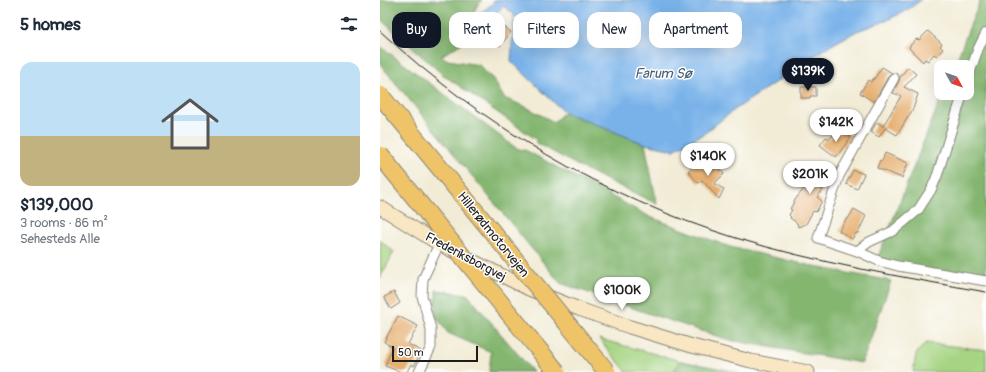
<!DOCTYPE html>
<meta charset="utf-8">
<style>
:root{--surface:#fff;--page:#f6f6f7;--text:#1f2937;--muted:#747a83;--line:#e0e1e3;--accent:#111827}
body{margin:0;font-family:Pangolin,sans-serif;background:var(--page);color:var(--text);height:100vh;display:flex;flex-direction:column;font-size:15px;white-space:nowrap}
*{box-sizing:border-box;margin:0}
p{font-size:13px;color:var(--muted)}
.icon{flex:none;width:22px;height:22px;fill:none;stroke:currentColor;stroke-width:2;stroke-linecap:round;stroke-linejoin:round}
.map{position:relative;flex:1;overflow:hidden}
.drawer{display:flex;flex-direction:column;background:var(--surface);width:380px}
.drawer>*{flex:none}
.hud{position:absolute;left:12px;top:12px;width:380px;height:36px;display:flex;gap:8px}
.needle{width:26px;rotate:130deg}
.fabs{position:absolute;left:554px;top:60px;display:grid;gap:8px}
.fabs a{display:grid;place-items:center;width:40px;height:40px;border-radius:8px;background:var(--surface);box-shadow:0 4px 16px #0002;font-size:20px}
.scale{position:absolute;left:12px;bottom:10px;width:86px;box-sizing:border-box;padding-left:4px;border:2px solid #1c1c1c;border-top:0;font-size:11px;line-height:14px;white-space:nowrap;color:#1c1c1c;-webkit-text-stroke:3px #fff;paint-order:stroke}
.price{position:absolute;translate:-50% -34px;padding:0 9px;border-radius:14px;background:#fff;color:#222;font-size:13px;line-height:26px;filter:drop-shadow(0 1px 2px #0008)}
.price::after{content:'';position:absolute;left:50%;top:24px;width:12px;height:9px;margin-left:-6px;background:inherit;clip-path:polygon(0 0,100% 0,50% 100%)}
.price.current{background:var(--accent);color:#fff}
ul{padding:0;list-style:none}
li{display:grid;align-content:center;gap:8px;height:212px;padding:0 20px}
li+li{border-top:1px solid var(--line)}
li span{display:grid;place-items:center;height:124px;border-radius:12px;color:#555}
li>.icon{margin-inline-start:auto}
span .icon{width:72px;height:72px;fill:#fffc;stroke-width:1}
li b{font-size:17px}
h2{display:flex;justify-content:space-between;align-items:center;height:48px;padding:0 20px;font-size:17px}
.chip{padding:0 14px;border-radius:12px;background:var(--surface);box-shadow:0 4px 16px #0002;font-size:14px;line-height:36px}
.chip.current{background:var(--accent);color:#fff}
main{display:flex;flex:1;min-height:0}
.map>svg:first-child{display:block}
</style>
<main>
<section class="drawer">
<h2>5 homes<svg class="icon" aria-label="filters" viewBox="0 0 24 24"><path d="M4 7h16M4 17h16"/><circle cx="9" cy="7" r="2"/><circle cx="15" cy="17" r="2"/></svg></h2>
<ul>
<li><span style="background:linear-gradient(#bfe0f5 60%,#c2b280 0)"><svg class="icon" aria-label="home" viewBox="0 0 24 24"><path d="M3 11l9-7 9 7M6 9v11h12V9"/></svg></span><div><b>$139,000</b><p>3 rooms · 86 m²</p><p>Sehesteds Alle</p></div></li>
</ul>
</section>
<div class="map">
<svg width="606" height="372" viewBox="0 0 606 372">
<rect width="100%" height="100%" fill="#fff"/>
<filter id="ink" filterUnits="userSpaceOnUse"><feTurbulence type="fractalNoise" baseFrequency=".025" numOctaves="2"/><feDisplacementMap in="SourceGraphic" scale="8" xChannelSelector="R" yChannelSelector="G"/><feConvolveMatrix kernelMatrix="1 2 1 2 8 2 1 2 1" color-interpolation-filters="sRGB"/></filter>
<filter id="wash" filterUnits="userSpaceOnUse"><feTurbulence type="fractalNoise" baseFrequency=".012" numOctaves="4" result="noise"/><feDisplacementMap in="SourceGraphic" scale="16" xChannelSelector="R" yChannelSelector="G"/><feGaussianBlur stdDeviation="0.9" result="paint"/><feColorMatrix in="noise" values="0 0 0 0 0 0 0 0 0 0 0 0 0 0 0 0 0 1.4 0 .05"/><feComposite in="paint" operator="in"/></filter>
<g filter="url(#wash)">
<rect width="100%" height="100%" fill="#f2ecd6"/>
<path fill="#a6d482" stroke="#61784f" d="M 0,240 L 14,252 L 0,278 Z
M 219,339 L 301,361 L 293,372 L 247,372 Z
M 546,343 L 606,350 L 606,372 L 533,372 L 536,354 Z"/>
<path fill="#84b670" stroke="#506946" d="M 0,0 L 102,0 C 92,9 91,25 90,38 L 61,56 L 68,60 L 99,65 L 113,79 L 124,98 L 146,107 L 174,122 L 184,112 L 265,144 L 277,204 L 202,168 L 155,142 L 157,140 L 62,74 L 0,19 Z
M 600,0 L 606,0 L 606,278 L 496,262 L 563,93 L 587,93 L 587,67 L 574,67 Z
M 0,46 L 136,148 L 147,151 L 270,217 L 350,247 L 441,268 L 511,281 L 482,363 L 349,340 L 273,315 L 180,283 L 0,64 Z
M 56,290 L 87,294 L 153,372 L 109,372 L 111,352 L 68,333 L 56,317 Z
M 301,361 L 358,372 L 293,372 Z"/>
<path fill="#79b2e9" stroke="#4a6782" d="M 115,0 L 541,0 L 526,11 L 505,21 L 477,31 L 446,48 L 428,60 L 350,113 L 325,133 L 294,150 L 265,144 L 184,112 L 131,61 L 134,14 L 123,6 L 100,31 L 95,26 L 96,17 L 113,3 Z"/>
<path fill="#f2ecd6" d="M 134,17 L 183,36 L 182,40 L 134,21 Z"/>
<g id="blocks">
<path fill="#e6af70" d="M 119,23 L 131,32 L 120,46 L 109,38 L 112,34 L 111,33 Z
M 548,31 L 562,44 L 560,46 L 563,49 L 557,56 L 554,54 L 548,61 L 545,59 L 543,62 L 529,48 L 530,48 L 529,47 L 536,39 L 539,40 Z
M 502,67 L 512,73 L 509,75 L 494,102 L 480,93 L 488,80 L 491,82 L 493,79 L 494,79 Z
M 528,67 L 536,74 L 524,87 L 538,94 L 533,109 L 517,135 L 505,128 L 499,137 L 491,132 L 497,122 L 504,127 L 503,126 L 521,96 L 513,93 L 519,81 L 520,77 Z
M 421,87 L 436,87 L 436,96 L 430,96 L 430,98 L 421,98 Z
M 462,130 L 471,137 L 456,157 L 440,145 L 446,137 L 450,139 L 455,132 L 459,135 Z
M 505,153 L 528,163 L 522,178 L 497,168 L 500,160 L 502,161 Z
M 326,162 L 334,170 L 338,167 L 344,174 L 334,184 L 344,189 L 339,199 L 322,180 L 318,183 L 308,171 L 317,163 L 320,167 Z
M 447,164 L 455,169 L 441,189 L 443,190 L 437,197 L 442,201 L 436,212 L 433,211 L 426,224 L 418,227 L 417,223 L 410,218 L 411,217 L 409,215 L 412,210 L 410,209 L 415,200 L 426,186 L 421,182 L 431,169 L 435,173 L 438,169 L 441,171 Z
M 473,170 L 484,174 L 477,189 L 466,184 Z
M 474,209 L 486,216 L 478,233 L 476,233 L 472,239 L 459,231 L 467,218 L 468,219 Z
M 14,292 L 20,303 L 11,309 L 4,297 Z
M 18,316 L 38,326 L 28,344 L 41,351 L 34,366 L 31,364 L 27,372 L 21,372 L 5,366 L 13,347 L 4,342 Z"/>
</g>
</g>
<g filter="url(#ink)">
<use href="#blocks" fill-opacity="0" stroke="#878479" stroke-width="1"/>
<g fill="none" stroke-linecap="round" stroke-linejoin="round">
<defs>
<path id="street" d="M 514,78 L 459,176 L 438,238 L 477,251 L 499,261 L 518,266 L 606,281
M 587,81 L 598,49 L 606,33
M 477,251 L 489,242 L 513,231 L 538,210 L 551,190 L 557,176 L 583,93
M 39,372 L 51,347 L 51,329 L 42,296 L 43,279 L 59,244"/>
<path id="secondary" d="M 0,207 L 59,244 L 149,289 L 199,309 L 250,327 L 312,346 L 371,361 L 428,372"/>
</defs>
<use href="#street" stroke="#878479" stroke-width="11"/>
<use href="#secondary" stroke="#878479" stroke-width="15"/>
<use href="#street" stroke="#fff" stroke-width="9"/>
<use href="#secondary" stroke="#f9e7c3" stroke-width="13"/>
<path stroke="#1c1c1c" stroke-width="1" d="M 0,31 C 102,125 223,197 356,238 C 437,263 522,277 606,292"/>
<defs>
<path id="highway-bridge" d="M 0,95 L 227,372
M 0,155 L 177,372"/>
</defs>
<use href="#highway-bridge" stroke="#878479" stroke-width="19" stroke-linecap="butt"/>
<use href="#highway-bridge" stroke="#efc469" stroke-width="17"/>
</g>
</g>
<g text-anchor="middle" stroke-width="3" stroke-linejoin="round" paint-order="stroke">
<g font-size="13" fill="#1c1c1c" stroke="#fff">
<text transform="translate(114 234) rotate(51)" y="5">Hillerødmotorvejen</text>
<text transform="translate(86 256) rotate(28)" y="5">Frederiksborgvej</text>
</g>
<g font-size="14" font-style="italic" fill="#466078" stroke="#fff">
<text x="283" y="78">Farum Sø</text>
</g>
</g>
</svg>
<div class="fabs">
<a><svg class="needle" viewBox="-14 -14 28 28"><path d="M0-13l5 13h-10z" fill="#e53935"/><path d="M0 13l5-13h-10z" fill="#747a83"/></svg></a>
</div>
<div class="scale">50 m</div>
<b class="price current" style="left:428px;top:92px">$139K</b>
<b class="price" style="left:456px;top:143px">$142K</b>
<b class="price" style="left:328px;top:177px">$140K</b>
<b class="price" style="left:430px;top:195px">$201K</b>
<b class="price" style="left:242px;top:311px">$100K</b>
<div class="hud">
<a class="chip current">Buy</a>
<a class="chip">Rent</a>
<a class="chip">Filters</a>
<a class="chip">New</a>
<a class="chip">Apartment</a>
</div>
</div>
</main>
